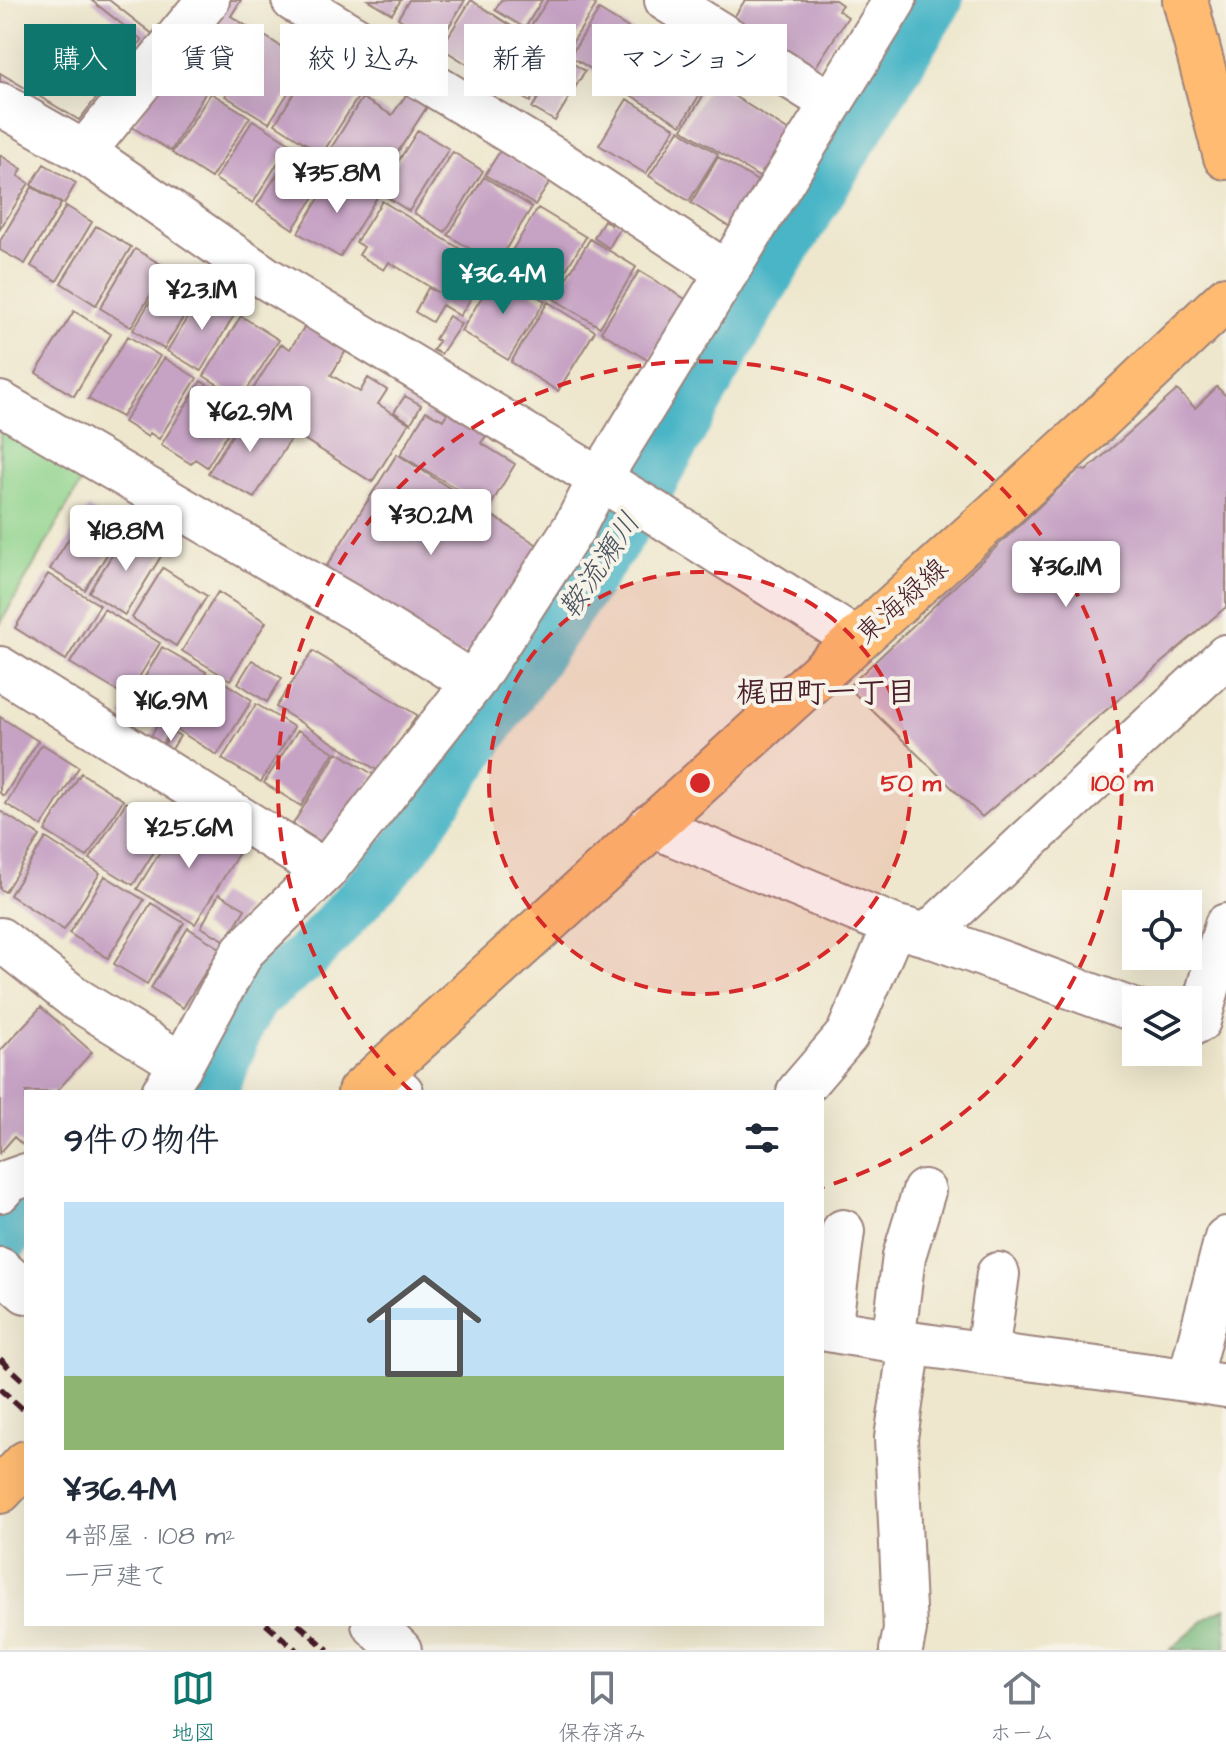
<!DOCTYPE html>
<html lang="ja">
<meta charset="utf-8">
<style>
:root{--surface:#fff;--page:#f2f2f3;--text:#1f2937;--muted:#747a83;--line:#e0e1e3;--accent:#0f766e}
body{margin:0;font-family:"Architects Daughter","Klee One",sans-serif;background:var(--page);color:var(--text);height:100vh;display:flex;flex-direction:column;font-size:30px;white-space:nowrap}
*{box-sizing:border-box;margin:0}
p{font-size:26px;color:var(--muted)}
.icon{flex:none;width:44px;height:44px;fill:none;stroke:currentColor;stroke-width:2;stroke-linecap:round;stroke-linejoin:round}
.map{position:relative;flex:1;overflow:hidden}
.side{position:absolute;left:24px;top:1090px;width:800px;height:536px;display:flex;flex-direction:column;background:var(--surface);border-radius:0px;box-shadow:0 8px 32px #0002}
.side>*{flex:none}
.hud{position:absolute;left:24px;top:24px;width:800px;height:72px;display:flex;gap:16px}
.fabs{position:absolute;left:1122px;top:890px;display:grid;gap:16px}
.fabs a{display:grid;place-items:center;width:80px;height:80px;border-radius:0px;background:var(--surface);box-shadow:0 8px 32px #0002;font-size:40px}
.price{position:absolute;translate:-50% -68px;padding:0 18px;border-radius:8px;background:#fff;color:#222;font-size:26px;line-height:52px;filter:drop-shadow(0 2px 4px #0008)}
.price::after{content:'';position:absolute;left:50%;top:48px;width:24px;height:18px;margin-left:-12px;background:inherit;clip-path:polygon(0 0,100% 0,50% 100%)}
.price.active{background:var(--accent);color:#fff}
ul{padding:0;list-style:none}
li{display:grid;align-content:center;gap:16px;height:424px;padding:0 40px}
li span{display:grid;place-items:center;height:248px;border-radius:0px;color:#555}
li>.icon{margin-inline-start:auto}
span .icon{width:144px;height:144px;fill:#fffc;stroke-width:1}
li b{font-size:34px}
h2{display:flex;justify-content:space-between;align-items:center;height:96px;padding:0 40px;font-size:34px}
.chip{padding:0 28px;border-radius:0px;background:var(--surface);box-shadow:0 8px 32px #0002;font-size:28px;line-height:72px}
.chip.active{background:var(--accent);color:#fff}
.tab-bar{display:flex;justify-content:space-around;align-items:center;height:112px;border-top:2px solid var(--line);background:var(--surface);font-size:22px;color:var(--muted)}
.tab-bar a{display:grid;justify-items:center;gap:4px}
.tab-bar .active{color:var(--accent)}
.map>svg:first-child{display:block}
</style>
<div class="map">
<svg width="1226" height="1650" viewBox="0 0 1226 1650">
<rect width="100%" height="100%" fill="#f7f3e8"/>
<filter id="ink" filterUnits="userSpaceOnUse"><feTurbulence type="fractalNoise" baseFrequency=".0125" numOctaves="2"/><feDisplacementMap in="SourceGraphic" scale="16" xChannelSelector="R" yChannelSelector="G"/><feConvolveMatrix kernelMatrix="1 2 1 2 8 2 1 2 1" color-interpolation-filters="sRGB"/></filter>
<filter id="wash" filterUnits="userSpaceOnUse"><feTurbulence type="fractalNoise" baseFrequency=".006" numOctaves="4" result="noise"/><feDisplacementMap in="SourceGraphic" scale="32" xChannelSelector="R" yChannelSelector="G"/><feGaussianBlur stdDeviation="1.8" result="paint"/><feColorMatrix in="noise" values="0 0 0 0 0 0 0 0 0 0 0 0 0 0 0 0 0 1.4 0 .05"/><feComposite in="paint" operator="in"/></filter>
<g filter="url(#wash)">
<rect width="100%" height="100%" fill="#eee7cd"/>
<path fill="#8fd38c" stroke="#6c795c" stroke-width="2" d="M 0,420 L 88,470 L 0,624 Z"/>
<path fill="#73b578" stroke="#5e6a52" stroke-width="2" d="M 1226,1608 L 1226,1650 L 1170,1650 L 1212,1614 Z"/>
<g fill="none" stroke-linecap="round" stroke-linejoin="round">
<path stroke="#4ab5c6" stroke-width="50" d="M 213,1092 L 240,1023 L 256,996 L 308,955 L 403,851 L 636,511 L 751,305 L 938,0
M 0,1245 L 13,1228 L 26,1220"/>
</g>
<g id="blocks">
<path fill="#c6a2c4" d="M 91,0 L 109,0 L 155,36 L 87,122 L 72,125 L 0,81 L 0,73 L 79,120 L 142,40 Z
M 222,0 L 241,0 L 231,16 L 259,34 L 221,93 L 178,66 Z
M 368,0 L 401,0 L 392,14 Z
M 409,0 L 465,0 L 439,43 L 398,18 Z
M 471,0 L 513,27 L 483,74 L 441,48 Z
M 501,0 L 542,0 L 525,28 L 495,10 Z
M 548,0 L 587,0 L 596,5 L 565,54 L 528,30 Z
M 745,0 L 835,0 L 842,5 L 838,10 L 848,17 L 811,74 L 731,22 Z
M 599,10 L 653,43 L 625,90 L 570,56 Z
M 516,28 L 559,55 L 530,102 L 486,75 Z
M 263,35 L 307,63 L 269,123 L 225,96 Z
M 655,45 L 710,78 L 681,125 L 627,93 Z
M 563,57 L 585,71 L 555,121 L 532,108 Z
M 169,67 L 207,90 L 171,151 L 132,127 Z
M 310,67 L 358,97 L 322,154 L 275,124 Z
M 712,82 L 789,131 L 759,177 L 682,129 Z
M 411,88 L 430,102 L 374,189 L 325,158 L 362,98 L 392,115 Z
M 211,93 L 250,117 L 211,178 L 172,153 Z
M 627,99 L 675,128 L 646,174 L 599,145 Z
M 253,120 L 290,143 L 253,203 L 215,179 Z
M 418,130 L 449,149 L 409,211 L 379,192 Z
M 679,130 L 718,154 L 689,201 L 649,176 Z
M 296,146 L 332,169 L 293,229 L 257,205 Z
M 500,151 L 550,182 L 535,205 L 485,175 Z
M 453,152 L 483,171 L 445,232 L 414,213 Z
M 0,155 L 22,169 L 18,176 L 29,183 L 0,229 Z
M 718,157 L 759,182 L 732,228 L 691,203 Z
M 44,164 L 76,183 L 64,204 L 31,185 Z
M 335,172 L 377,197 L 340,257 L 298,233 Z
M 484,177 L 532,207 L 496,265 L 448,235 Z
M 32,187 L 61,204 L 25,264 L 0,250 L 0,241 Z
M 382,201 L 490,267 L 460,316 L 442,305 L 432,322 L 415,312 L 428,288 L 438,292 L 389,262 L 384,270 L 359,255 L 364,247 L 356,242 Z
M 66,206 L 92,222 L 57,281 L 31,266 Z
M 538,208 L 586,237 L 550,296 L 502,267 Z
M 604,220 L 611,225 L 614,220 L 622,225 L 609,248 L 594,238 Z
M 96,226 L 131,247 L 96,305 L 61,283 Z
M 590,239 L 636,267 L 600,327 L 554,299 Z
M 135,249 L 167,268 L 131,327 L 100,308 Z
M 169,270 L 201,288 L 164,349 L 133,330 Z
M 639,271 L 687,300 L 649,361 L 601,332 Z
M 497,272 L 545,301 L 508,360 L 461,331 Z
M 203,292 L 236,312 L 201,371 L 167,351 Z
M 548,302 L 595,331 L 558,391 L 511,362 Z
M 74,311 L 111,334 L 74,396 L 36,373 Z
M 241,316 L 279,340 L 241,399 L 204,376 Z
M 449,316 L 461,324 L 441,354 L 433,350 L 439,341 L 435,339 Z
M 307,323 L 347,349 L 331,375 L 360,392 L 368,378 L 387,390 L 378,404 L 409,423 L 372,482 L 245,402 L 281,344 L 290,349 Z
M 128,336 L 160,356 L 122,417 L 88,399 Z
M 164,358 L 197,378 L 159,439 L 150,433 L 148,437 L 124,422 Z
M 201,381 L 244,407 L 207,467 L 195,459 L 191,464 L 161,445 Z
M 1217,387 L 1226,396 L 1226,607 L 982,817 L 848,687 L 1079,469 L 1086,471 L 1177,390 L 1195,408 Z
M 405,396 L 421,405 L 411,423 L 394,412 Z
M 248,410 L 292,437 L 254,498 L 208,473 Z
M 449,410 L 488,433 L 481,443 L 515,464 L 489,508 L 400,455 L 426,411 L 443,420 Z
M 397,454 L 539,546 L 471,651 L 458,655 L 323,572 Z
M 88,508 L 122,530 L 85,590 L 50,569 Z
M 127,531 L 163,553 L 125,615 L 89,592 Z
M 163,568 L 207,596 L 176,646 L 132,618 Z
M 48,574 L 100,605 L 66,660 L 15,628 Z
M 218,592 L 266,622 L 230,680 L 182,651 Z
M 104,609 L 160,643 L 127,697 L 70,663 Z
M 162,647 L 206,672 L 174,729 L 130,703 Z
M 313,651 L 417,715 L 380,772 L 276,707 Z
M 252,660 L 282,678 L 267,702 L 238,683 Z
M 211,674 L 252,700 L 217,755 L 176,729 Z
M 256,704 L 294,727 L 261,782 L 222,759 Z
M 129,705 L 139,711 L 131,722 L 121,716 Z
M 0,717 L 38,741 L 4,796 L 0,793 Z
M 159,722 L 171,729 L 162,745 L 150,738 Z
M 298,730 L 334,752 L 301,806 L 264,783 Z
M 172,731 L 180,736 L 169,754 L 161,750 Z
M 42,744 L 79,767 L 42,826 L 6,804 Z
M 337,752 L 374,775 L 329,847 L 293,824 Z
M 81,773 L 123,800 L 87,857 L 45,831 Z
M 126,802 L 169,828 L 133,885 L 90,859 Z
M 0,811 L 40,836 L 5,892 L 0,889 Z
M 183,815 L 240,851 L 195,924 L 137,889 Z
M 46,838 L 100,873 L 64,930 L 10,895 Z
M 105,876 L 144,900 L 108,958 L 69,933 Z
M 219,894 L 245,909 L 226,941 L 201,927 Z
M 151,903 L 184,923 L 147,984 L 114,964 Z
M 188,928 L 220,948 L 183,1008 L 151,988 Z
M 41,1007 L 92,1052 L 56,1092 L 26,1092 L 26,1144 L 24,1146 L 14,1137 L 0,1153 L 0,1051 Z"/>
</g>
</g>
<g filter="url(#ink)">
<use href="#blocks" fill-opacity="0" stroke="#9c837c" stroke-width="2"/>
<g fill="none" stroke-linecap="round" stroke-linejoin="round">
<defs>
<path id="minor" d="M 293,0 L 553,158 L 726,272
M 666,0 L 830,102
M 0,104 L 84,152 L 266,278 L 648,508 L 857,640
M 84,152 L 208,0
M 0,403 L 355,609 L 473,683
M 0,668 L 325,871
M 650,825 L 894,926 L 927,935 L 1226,656
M 927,935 L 1136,1011
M 0,939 L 76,999 L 182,1064
M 1188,1026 L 1199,1021 L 1226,925
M 379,1074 L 402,1092
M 163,1092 L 182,1064 L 243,951 L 325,871 L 473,683 L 575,526 L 599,480 L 895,0
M 798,1092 L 847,1035 L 894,926
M 0,1191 L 9,1181 L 26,1175
M 0,1269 L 26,1292
M 822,1329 C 956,1353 1092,1365 1226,1386
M 830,1330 L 843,1231
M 893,1342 L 904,1256 L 924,1191
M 987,1353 L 998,1274
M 1189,1380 L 1226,1238
M 373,1624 L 400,1650
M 901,1650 L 905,1630 L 896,1438 L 910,1344"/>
<path id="major" d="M 360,1092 L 1092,426 L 1226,299
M 0,1491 L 26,1463"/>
<path id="highway" d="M 1185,0 L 1226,157"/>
</defs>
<use href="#minor" stroke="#9c837c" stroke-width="46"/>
<use href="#major" stroke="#9c837c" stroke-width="48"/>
<use href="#highway" stroke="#9c837c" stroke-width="48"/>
<use href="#minor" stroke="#fff" stroke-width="42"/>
<use href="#major" stroke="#ffbb71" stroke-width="44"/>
<use href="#highway" stroke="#ffbb71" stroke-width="44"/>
<path stroke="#4a1f2b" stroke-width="6" stroke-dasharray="12 6" stroke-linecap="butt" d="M 0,1359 L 26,1383
M 0,1389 L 26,1412
M 266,1624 L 296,1650
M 298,1624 L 328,1650"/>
</g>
</g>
<circle cx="700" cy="783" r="211" fill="#d62828" fill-opacity=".12"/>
<g fill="none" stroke="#d62828" stroke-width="4" stroke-dasharray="14 10">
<circle cx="700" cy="783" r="211"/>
<path d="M412 1092A422 422 0 1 1 823 1187"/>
</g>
<g text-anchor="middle" stroke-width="8" stroke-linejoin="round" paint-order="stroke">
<g font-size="28" fill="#4a1f2b" stroke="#f7f3e8">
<text transform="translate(901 600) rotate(-42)" y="10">東海緑線</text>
</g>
<g font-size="30" font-style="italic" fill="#4a5461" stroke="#f7f3e8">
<text transform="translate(599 565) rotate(-56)" y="10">鞍流瀬川</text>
</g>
<g font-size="30" font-weight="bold" fill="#4a1f2b" stroke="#f7f3e8">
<text x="826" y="702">梶田町一丁目</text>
</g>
</g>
<circle cx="700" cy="783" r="12" fill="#d62828" stroke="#f7f3e8" stroke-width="4"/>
<g font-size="24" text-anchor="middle" font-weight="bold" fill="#d62828" stroke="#f7f3e8" stroke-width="8" stroke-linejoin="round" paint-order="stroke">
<text x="911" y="791">50 m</text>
<text x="1122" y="791">100 m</text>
</g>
</svg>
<div class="fabs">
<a><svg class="icon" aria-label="locate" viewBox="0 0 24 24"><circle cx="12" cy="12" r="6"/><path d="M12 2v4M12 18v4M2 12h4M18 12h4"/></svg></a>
<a><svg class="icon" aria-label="layers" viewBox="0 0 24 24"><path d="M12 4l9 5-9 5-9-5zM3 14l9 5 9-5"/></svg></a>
</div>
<b class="price" style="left:337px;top:215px">¥35.8M</b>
<b class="price active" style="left:503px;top:316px">¥36.4M</b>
<b class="price" style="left:202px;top:332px">¥23.1M</b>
<b class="price" style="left:250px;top:454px">¥62.9M</b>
<b class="price" style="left:431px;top:557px">¥30.2M</b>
<b class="price" style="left:126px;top:573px">¥18.8M</b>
<b class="price" style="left:1066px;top:609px">¥36.1M</b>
<b class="price" style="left:171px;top:743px">¥16.9M</b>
<b class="price" style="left:189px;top:870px">¥25.6M</b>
<div class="hud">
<a class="chip active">購入</a>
<a class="chip">賃貸</a>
<a class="chip">絞り込み</a>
<a class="chip">新着</a>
<a class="chip">マンション</a>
</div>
<section class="side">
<h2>9件の物件<svg class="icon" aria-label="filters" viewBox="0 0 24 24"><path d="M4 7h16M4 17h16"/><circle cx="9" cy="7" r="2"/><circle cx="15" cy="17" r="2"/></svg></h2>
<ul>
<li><span style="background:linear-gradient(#bfe0f5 70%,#8fb573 0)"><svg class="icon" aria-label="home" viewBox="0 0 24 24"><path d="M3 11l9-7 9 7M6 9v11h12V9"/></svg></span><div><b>¥36.4M</b><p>4部屋 · 108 m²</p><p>一戸建て</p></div></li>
</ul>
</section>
</div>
<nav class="tab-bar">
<a class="active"><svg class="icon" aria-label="map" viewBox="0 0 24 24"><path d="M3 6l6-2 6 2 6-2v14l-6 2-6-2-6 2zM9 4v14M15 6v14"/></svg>地図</a>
<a><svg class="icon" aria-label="saved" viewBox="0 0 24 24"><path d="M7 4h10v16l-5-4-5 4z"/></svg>保存済み</a>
<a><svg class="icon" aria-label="home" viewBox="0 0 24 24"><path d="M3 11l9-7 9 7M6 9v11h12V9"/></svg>ホーム</a>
</nav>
